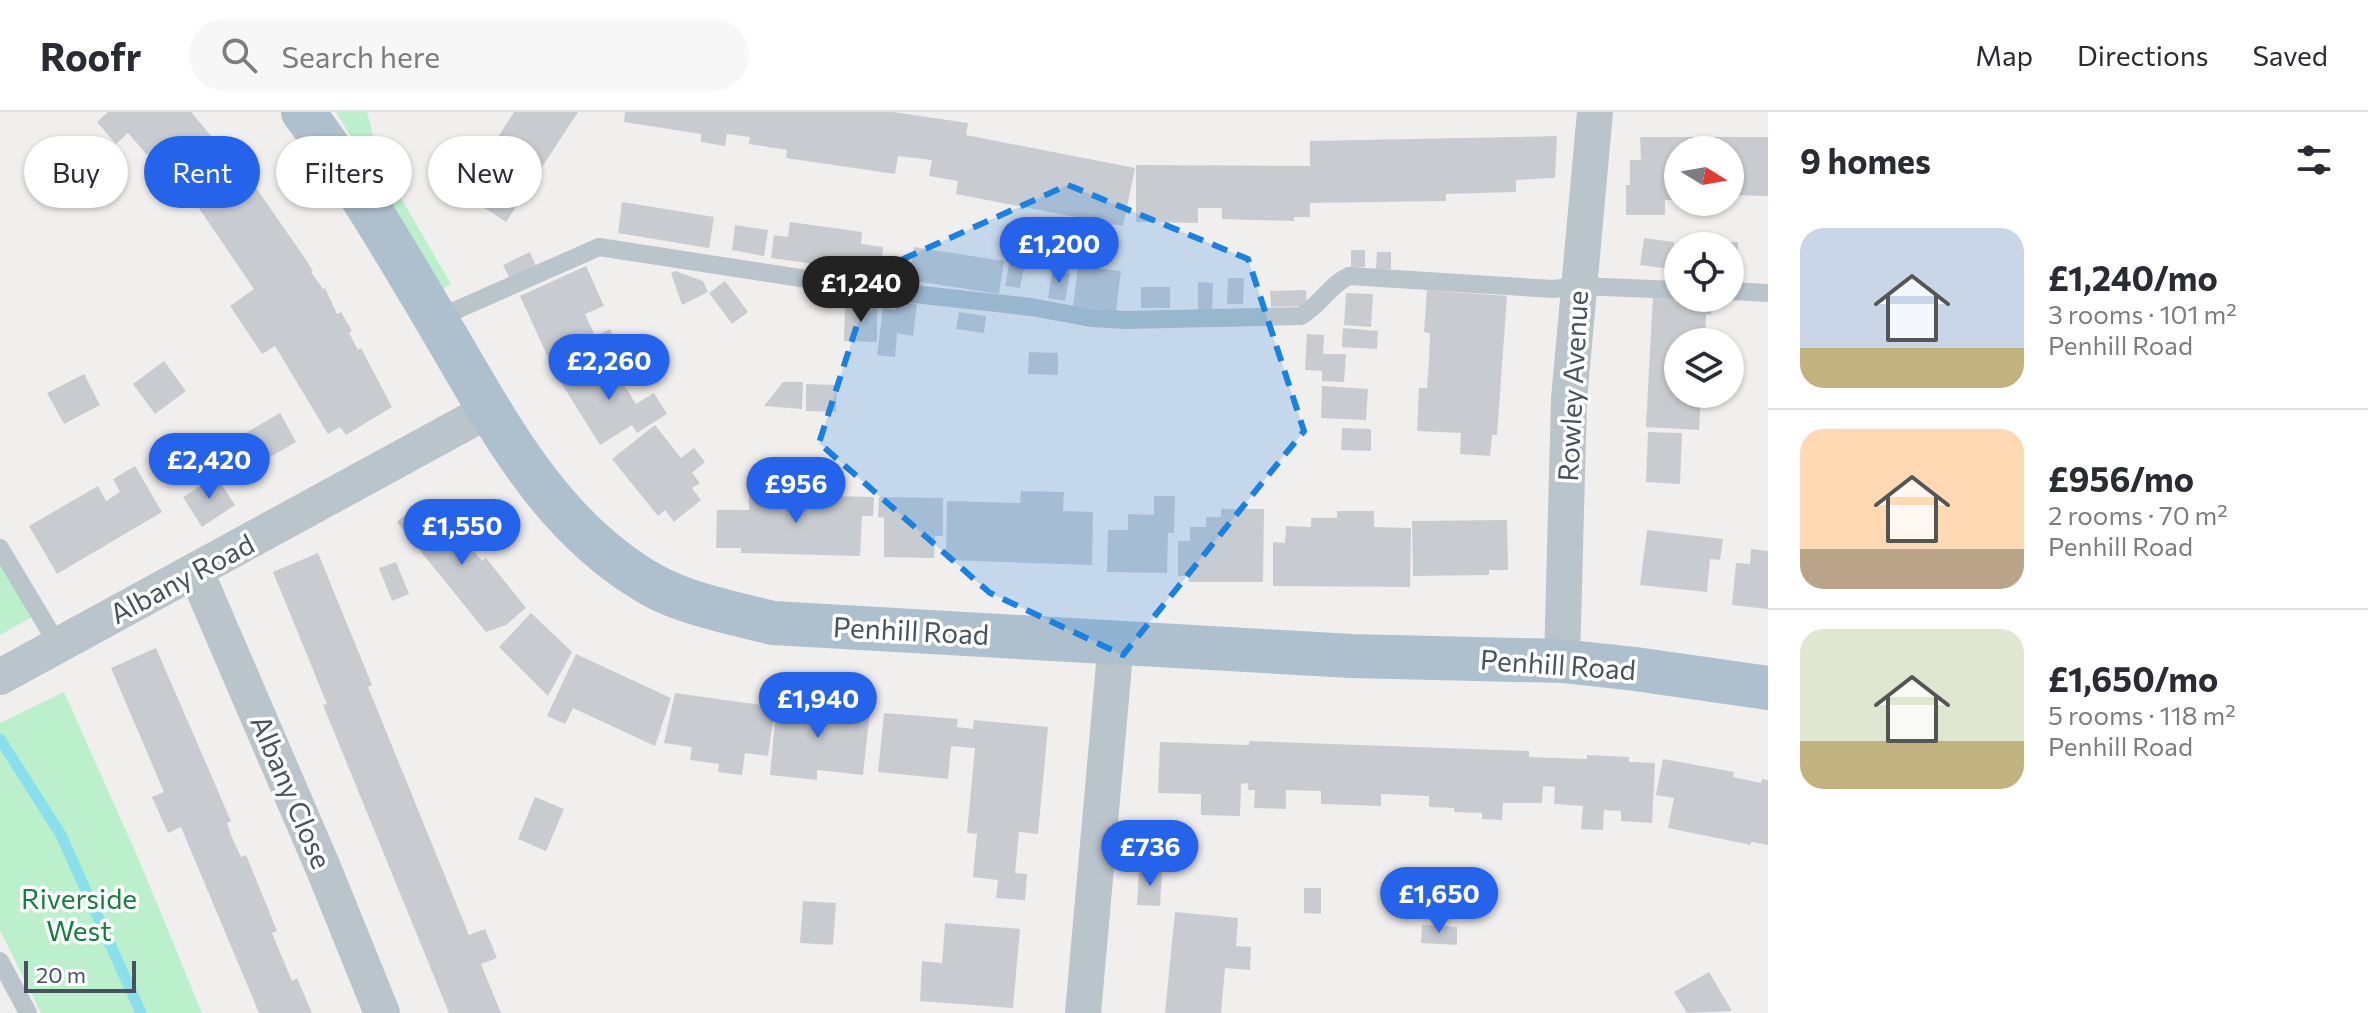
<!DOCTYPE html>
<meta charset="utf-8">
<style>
:root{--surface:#fff;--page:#f7f7f7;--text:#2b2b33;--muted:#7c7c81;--line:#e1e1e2;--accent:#2563eb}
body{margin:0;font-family:Commissioner,sans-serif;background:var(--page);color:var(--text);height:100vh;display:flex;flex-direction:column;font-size:30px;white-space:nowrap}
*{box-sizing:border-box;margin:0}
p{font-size:26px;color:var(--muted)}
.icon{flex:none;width:44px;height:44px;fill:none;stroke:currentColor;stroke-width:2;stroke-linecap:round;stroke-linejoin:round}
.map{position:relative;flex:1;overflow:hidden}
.panel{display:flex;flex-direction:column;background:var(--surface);width:600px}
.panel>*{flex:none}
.hud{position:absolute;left:24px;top:24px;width:760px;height:72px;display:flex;gap:16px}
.needle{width:52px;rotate:101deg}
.tools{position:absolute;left:1664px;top:24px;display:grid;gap:16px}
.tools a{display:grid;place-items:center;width:80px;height:80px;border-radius:50%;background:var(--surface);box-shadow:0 2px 6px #0004;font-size:40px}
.scale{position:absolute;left:24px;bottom:20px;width:112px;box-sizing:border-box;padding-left:8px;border:4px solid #46535c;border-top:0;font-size:22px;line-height:28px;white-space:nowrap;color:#46535c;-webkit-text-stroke:6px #fff;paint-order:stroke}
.price{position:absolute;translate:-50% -68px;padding:0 18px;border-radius:28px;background:var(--accent);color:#fff;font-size:26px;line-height:52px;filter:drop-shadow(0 2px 4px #0008)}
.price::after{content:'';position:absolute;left:50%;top:48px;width:24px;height:18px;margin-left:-12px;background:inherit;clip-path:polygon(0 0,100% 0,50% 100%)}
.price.selected{background:#222;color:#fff}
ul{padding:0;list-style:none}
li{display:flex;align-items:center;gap:24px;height:200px;padding:0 32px}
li+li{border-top:2px solid var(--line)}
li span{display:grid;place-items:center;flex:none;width:224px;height:160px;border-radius:24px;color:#555}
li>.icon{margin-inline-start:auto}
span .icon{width:96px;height:96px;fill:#fffc;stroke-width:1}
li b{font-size:34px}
h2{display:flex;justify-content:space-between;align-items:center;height:96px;padding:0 32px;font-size:34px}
.chip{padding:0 28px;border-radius:36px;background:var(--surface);box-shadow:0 2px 6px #0004;font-size:28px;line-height:72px}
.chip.selected{background:var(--accent);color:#fff}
header{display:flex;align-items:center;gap:48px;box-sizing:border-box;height:112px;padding:0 40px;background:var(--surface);border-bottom:2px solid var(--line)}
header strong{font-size:38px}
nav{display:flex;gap:44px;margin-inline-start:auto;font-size:28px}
.search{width:560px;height:72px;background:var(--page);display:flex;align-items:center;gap:20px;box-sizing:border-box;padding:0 28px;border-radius:44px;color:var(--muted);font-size:30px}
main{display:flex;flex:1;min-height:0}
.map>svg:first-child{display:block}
</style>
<header>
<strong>Roofr</strong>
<div class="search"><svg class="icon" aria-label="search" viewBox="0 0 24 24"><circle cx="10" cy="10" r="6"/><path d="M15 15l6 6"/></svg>Search here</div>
<nav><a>Map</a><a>Directions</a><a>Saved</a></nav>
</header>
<main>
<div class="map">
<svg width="1768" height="901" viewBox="0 0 1768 901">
<rect width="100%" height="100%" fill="#f1eeee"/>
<path fill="#bcefcb" d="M 336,0 L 367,0 L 380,50 L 451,172 L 443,177 Z
M 0,446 L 34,504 L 0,523 Z
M 64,580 L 139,748 L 202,901 L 41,901 L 0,818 L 0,611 Z"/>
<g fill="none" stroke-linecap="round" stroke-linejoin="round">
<path stroke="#89e0ec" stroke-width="11" d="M 0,627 L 61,723 L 141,901"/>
</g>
<path fill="#c8ccd1" d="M 108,0 L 191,0 L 231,48 L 182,88 L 163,64 L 177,53 L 159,33 L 147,43 L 128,21 L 116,32 L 97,10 Z
M 514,0 L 578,0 L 506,110 L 462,81 Z
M 625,0 L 893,0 L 968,11 L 966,23 L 1135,56 L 1123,114 L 956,82 L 958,69 L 929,64 L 932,48 L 898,44 L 895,62 L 786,46 L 787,38 L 749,32 L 750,25 L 727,22 L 725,34 L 701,30 L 701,22 L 624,10 Z
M 1557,24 L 1555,66 L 1516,68 L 1516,80 L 1446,82 L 1446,89 L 1310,91 L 1310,105 L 1294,105 L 1294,109 L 1222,107 L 1222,96 L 1198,96 L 1198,111 L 1136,110 L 1136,53 L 1310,54 L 1310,29 Z
M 1640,25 L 1768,25 L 1768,84 L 1730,83 L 1730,38 L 1678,38 L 1678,88 L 1665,88 L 1665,103 L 1626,103 L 1626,73 L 1630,73 L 1630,48 L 1641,48 Z
M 240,53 L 302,142 L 313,159 L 311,160 L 323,177 L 325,176 L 337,202 L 341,200 L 352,219 L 349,221 L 358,238 L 361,236 L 392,295 L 346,323 L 340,315 L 328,322 L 275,234 L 262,242 L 230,194 L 254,177 L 192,86 Z
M 622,90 L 714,105 L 709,136 L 618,121 Z
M 790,110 L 862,120 L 861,132 L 883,135 L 882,144 L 898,147 L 895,168 L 879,166 L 879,161 L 771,146 L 774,123 L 788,125 Z
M 735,113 L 768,118 L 764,144 L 732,138 Z
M 1644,126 L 1674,130 L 1670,157 L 1640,153 Z
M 1693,130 L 1738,130 L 1738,163 L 1730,163 L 1730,134 L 1693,134 Z
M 914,135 L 1004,149 L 999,182 L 909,168 Z
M 1351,138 L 1365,138 L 1365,155 L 1351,156 Z
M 530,140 L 536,154 L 510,167 L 503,153 Z
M 1377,140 L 1391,140 L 1391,157 L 1376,157 Z
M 1010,147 L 1025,150 L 1020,176 L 1005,174 Z
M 586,154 L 604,194 L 585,202 L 595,224 L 610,217 L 618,235 L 556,263 L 520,184 Z
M 1078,154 L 1121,159 L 1116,199 L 1073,195 Z
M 1053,157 L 1070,161 L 1065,189 L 1048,186 Z
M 675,159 L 703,169 L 708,180 L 682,193 L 671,161 Z
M 1228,166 L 1244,166 L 1243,192 L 1227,192 Z
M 725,169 L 748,200 L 732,212 L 709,181 Z
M 1198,170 L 1213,171 L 1212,198 L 1198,198 Z
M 1141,175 L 1170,175 L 1170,196 L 1141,196 Z
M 1306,178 L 1307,194 L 1271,195 L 1270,179 Z
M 1427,178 L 1507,184 L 1497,323 L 1492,323 L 1490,344 L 1460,342 L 1461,321 L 1417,319 L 1419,276 L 1427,276 L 1429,249 L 1430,221 L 1424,220 Z
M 1346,181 L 1373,182 L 1371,215 L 1344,213 Z
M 1653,183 L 1712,187 L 1711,203 L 1706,202 L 1705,230 L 1678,230 L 1678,282 L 1701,282 L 1699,318 L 1646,315 Z
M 896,190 L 917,192 L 913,224 L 897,221 L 895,245 L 877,243 L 883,196 L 896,198 Z
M 845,193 L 877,194 L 877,230 L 844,229 Z
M 959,200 L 986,204 L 984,221 L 956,217 Z
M 1343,216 L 1378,219 L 1377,237 L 1342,235 Z
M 1307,222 L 1324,223 L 1323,242 L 1346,242 L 1344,270 L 1322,269 L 1322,259 L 1305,258 Z
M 1029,240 L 1058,241 L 1058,263 L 1028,262 Z
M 608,247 L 636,292 L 654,281 L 667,302 L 637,321 L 632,313 L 600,333 L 560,269 L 584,255 L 590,256 Z
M 164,249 L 186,279 L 155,302 L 133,272 Z
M 84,262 L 100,293 L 64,312 L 47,281 Z
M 783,270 L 803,270 L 802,297 L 764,294 Z
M 806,272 L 837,273 L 836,300 L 806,299 Z
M 1322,274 L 1368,277 L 1366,308 L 1321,306 Z
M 280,301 L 296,330 L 239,363 L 223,334 Z
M 655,313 L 681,346 L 694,336 L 705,350 L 692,361 L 700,371 L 692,376 L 701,388 L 674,410 L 665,398 L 658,404 L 612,347 Z
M 1342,316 L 1371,317 L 1371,339 L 1341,338 Z
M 1648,320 L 1682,321 L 1680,372 L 1646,370 Z
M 135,354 L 162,400 L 57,462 L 29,414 L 98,374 L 106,389 L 120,380 L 113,367 Z
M 216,364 L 235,393 L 202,415 L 183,385 Z
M 1021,379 L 1064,380 L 1063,399 L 1093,400 L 1092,453 L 946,448 L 947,389 L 1020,391 Z
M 749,382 L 874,385 L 873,404 L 862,404 L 860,444 L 741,441 L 741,436 L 716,436 L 717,398 L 749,398 Z
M 1154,384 L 1175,384 L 1174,421 L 1168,421 L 1167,461 L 1107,460 L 1108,418 L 1128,418 L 1128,402 L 1154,403 Z
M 879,385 L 943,386 L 943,424 L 935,424 L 934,446 L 884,445 L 884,406 L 878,405 Z
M 440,388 L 463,417 L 458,420 L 482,449 L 486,446 L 526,496 L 506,513 L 486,520 L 397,410 L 416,394 L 422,402 Z
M 1221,397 L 1264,397 L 1263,470 L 1189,470 L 1189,464 L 1178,464 L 1178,429 L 1190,429 L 1190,415 L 1206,415 L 1206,405 L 1221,405 Z
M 1337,399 L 1374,399 L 1374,415 L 1411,416 L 1410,475 L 1273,474 L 1273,430 L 1285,431 L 1286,414 L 1311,415 L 1311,406 L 1337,406 Z
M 1507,408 L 1508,458 L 1489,458 L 1489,463 L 1413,464 L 1412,409 Z
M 1647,418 L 1723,427 L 1720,448 L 1710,447 L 1707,480 L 1640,473 Z
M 1751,437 L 1768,439 L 1768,497 L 1732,493 L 1736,451 L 1750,452 Z
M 318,441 L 372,573 L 368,575 L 469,823 L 485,817 L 497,846 L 481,852 L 501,901 L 449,901 L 323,593 L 327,592 L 273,460 Z
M 396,450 L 409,482 L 392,489 L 379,456 Z
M 531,501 L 572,540 L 548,584 L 499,535 Z
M 156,536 L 231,709 L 227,711 L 231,723 L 241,745 L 246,743 L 277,819 L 272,821 L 292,869 L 297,866 L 312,901 L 259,901 L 181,715 L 168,721 L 152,685 L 164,680 L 111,556 Z
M 576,542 L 671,586 L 655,634 L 573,596 L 565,612 L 547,604 Z
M 675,581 L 775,595 L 768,644 L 745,641 L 742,663 L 718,660 L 719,652 L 690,648 L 692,635 L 664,631 Z
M 777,589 L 870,599 L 863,663 L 817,658 L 817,668 L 770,663 Z
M 884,601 L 958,607 L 957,615 L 973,617 L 974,608 L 1048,615 L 1038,722 L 1019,720 L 1015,761 L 1027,762 L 1025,788 L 996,786 L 998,768 L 973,765 L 977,722 L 967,721 L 975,636 L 951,634 L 948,667 L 878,660 Z
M 1249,629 L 1529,639 L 1529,645 L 1587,647 L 1587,643 L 1629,645 L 1629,650 L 1655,651 L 1652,711 L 1621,709 L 1621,699 L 1604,698 L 1603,718 L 1581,717 L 1583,694 L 1554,692 L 1555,675 L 1543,674 L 1542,691 L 1503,691 L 1502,708 L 1482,707 L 1482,701 L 1454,700 L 1454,696 L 1429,695 L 1429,684 L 1381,682 L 1381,694 L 1321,692 L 1321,679 L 1286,678 L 1286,697 L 1254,696 L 1255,678 L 1248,678 L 1248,671 L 1241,672 L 1240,704 L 1201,703 L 1201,682 L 1158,681 L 1160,630 L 1249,633 Z
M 1663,647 L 1734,660 L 1733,665 L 1761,671 L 1762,667 L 1768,668 L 1768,733 L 1751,730 L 1751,733 L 1668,716 L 1674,686 L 1656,683 Z
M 535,685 L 564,697 L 546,739 L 518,727 Z
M 1139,759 L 1162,760 L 1160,794 L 1137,793 Z
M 1304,776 L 1321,776 L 1321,802 L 1304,801 Z
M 803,789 L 836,791 L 833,833 L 800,831 Z
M 1175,800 L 1238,806 L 1236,834 L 1251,835 L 1250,858 L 1225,856 L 1221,901 L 1165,901 Z
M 945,811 L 1020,817 L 1013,896 L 920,889 L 922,849 L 942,851 Z
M 1422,813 L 1457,815 L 1457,833 L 1421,831 Z
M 1709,860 L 1732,899 L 1687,901 L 1674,880 Z"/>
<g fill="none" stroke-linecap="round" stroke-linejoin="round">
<path stroke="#bac4cb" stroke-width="18" d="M 1730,179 L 1768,181
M 436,207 L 599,135 L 878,178 L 1031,195 L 1091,206 L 1126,208 L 1301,204 C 1321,193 1329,173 1349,164 L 1553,177 L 1578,174 L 1678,178
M 0,436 L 58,533
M 0,849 L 28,901"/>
<path stroke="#bac4cb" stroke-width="36" d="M 196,460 L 322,753 L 382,901
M 1562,549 L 1569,287 L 1595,0
M 0,565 L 489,298
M 1083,901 L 1116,530"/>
<path stroke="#aec0cd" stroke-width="44" d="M 303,0 C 353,66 395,138 437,209 C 496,308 548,414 652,473 C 688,493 734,501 773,511 L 1351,544 L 1562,549 L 1635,557 L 1768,576"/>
</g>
<path fill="#1881e1" fill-opacity="0.2" stroke="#1881e1" stroke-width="6" stroke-dasharray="16 10" stroke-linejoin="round" d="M 1068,73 L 1248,147 L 1304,319 L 1123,543 L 990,481 L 819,331 L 874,160 Z"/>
<g text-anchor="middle" stroke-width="7" stroke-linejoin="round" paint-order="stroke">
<g font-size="28" fill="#46535c" stroke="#fff">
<text transform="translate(1573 274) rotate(-87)" y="10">Rowley Avenue</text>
<text transform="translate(182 467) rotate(-28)" y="10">Albany Road</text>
<text transform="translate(911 519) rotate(3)" y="10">Penhill Road</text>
<text transform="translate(1558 553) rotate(4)" y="10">Penhill Road</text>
<text transform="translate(291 680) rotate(67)" y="10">Albany Close</text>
</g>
<g font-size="28" fill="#167e41" stroke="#fff">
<text x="79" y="797">Riverside<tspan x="79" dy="32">West</tspan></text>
</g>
</g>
</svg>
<div class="tools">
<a><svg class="needle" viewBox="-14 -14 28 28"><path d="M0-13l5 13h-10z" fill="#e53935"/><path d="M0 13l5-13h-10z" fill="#7c7c81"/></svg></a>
<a><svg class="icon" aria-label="locate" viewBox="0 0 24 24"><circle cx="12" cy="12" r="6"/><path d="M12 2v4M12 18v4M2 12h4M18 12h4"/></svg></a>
<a><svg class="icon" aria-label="layers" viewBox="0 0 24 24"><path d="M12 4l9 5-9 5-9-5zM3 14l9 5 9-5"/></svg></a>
</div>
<div class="scale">20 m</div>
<b class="price" style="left:1059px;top:173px">£1,200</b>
<b class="price selected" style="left:861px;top:212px">£1,240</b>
<b class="price" style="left:609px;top:290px">£2,260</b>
<b class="price" style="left:209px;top:389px">£2,420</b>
<b class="price" style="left:796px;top:413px">£956</b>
<b class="price" style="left:462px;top:455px">£1,550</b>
<b class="price" style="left:818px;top:628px">£1,940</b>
<b class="price" style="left:1150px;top:776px">£736</b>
<b class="price" style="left:1439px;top:823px">£1,650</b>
<div class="hud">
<a class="chip">Buy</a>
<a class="chip selected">Rent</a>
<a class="chip">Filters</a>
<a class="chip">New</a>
</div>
</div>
<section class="panel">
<h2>9 homes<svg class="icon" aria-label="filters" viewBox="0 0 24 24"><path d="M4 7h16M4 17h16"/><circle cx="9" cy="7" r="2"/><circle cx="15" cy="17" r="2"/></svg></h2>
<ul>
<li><span style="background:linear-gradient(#c9d6e8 75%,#c2b280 0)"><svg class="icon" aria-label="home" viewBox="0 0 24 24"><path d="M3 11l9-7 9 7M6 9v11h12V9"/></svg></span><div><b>£1,240/mo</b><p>3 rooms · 101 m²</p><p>Penhill Road</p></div></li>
<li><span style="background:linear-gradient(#ffd9b3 75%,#b9a48a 0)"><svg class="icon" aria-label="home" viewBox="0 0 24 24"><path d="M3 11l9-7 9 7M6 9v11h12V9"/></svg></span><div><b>£956/mo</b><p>2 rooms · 70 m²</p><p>Penhill Road</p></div></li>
<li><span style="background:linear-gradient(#dfe7d0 70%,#c2b280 0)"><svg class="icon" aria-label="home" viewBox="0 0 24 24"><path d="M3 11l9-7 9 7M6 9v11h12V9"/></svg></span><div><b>£1,650/mo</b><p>5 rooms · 118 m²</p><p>Penhill Road</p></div></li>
</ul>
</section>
</main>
